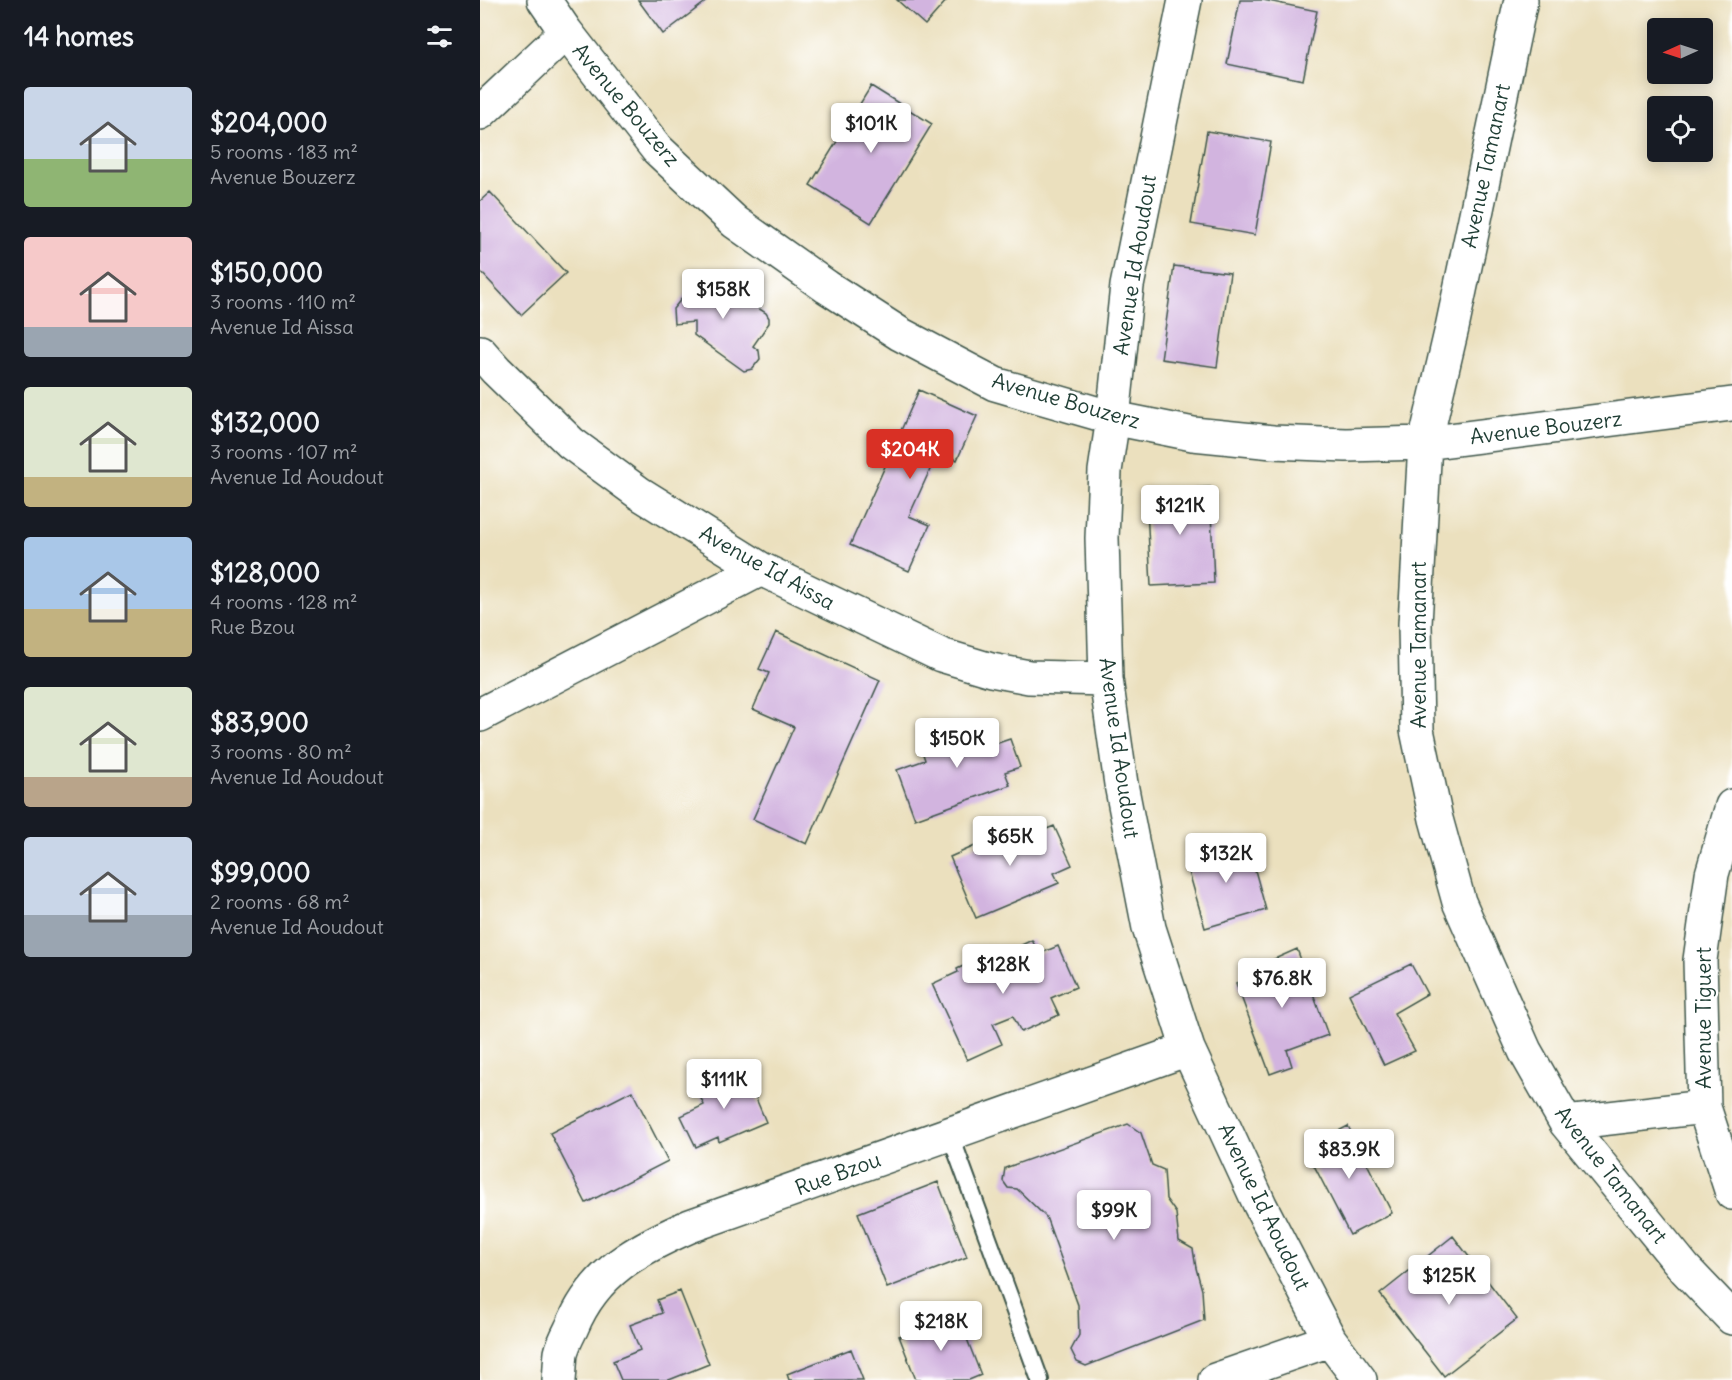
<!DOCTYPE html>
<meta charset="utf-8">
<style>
:root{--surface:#171b24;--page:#20242c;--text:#f1f3f6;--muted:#9ea1a6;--accent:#d93025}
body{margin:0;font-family:Delius,sans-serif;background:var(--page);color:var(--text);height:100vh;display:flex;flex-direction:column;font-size:22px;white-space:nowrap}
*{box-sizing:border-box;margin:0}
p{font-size:20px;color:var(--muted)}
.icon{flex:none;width:33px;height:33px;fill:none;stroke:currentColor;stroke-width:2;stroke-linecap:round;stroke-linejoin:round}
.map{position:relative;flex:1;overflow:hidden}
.details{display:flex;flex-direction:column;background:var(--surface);width:480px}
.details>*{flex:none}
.needle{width:39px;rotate:267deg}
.fabs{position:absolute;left:1167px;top:18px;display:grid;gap:12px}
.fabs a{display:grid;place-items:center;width:66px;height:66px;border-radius:6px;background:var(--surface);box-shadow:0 3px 15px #0003;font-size:30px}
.price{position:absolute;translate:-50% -51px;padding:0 14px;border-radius:6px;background:#fff;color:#222;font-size:20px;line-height:39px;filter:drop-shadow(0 2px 3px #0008)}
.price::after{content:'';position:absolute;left:50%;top:36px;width:18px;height:14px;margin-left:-9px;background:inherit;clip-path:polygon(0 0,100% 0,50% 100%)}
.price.on{background:var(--accent);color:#fff}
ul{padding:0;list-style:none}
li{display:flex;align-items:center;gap:18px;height:150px;padding:0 24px}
li span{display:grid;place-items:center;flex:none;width:168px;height:120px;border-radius:6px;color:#555}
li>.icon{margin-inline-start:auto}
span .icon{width:72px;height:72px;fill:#fffc;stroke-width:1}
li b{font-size:26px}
h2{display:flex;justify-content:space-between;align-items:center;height:72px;padding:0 24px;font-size:26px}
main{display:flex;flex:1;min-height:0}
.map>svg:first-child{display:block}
</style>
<main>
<section class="details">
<h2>14 homes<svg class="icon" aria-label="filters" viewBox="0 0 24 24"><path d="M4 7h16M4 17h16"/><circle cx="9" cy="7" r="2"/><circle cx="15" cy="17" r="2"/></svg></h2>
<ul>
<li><span style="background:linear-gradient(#c9d6e8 60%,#8fb573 0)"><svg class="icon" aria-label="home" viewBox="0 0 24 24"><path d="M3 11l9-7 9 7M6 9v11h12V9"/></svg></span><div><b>$204,000</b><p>5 rooms · 183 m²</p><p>Avenue Bouzerz</p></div></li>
<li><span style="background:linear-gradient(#f6c9c9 75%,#9aa5b1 0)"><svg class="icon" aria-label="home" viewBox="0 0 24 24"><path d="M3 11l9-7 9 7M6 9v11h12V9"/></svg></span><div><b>$150,000</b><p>3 rooms · 110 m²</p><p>Avenue Id Aissa</p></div></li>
<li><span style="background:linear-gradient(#dfe7d0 75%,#c2b280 0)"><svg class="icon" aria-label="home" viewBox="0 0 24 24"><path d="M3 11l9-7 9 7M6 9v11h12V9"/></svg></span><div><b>$132,000</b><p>3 rooms · 107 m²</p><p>Avenue Id Aoudout</p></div></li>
<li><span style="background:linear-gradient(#a9c7e8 60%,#c2b280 0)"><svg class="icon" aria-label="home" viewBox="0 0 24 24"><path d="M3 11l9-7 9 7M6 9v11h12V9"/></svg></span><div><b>$128,000</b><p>4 rooms · 128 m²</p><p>Rue Bzou</p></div></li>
<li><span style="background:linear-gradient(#dfe7d0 75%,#b9a48a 0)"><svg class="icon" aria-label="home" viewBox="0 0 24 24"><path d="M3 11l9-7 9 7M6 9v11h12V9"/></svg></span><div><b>$83,900</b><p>3 rooms · 80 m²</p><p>Avenue Id Aoudout</p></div></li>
<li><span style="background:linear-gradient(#c9d6e8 65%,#9aa5b1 0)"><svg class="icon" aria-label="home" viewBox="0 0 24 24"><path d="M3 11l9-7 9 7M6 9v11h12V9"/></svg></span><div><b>$99,000</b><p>2 rooms · 68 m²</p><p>Avenue Id Aoudout</p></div></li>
</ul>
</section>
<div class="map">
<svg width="1252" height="1380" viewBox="0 0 1252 1380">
<rect width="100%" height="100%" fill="#fff"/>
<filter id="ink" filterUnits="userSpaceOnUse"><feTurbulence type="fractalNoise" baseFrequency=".0167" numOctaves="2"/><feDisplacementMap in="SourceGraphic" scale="12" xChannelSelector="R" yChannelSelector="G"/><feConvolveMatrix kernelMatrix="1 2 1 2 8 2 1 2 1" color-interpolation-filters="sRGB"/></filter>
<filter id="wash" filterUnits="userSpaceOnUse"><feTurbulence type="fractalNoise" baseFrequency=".008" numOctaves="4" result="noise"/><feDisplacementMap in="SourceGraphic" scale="24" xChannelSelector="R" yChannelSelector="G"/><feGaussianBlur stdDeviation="1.35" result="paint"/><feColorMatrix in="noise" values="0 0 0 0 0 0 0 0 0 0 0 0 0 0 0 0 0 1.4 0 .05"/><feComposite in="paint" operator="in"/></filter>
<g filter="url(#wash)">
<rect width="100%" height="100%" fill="#ebe0be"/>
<g id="blocks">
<path fill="#d2b4df" d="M 158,0 L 228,0 L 183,34 Z
M 417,0 L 467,0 L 445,25 Z
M 760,0 L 783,0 L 837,11 L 823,80 L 747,64 Z
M 391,86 L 452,124 L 391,223 L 330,185 Z
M 727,131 L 791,142 L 775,235 L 711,224 Z
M 10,192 L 86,273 L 41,315 L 0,271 L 0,201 Z
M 694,266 L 750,273 L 737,367 L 681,359 Z
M 233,271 L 240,271 L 244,278 L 245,287 L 286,313 L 289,318 L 289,323 L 273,346 L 279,351 L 280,359 L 272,369 L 264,371 L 214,335 L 214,322 L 194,324 L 193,309 L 223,273 Z
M 439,390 L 497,416 L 477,460 L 458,452 L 429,516 L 450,525 L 429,571 L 370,545 Z
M 730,487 L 734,583 L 671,586 L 666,490 Z
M 296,632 L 400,680 L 327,844 L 273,819 L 314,727 L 273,709 L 289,673 L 279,669 Z
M 499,720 L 506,737 L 512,735 L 515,744 L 530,739 L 540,767 L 525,772 L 530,785 L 435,819 L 417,770 L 445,760 L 439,742 Z
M 552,821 L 557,833 L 574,826 L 592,865 L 574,873 L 579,883 L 496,918 L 470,857 Z
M 767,841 L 786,910 L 725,928 L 705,858 Z
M 552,940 L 559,954 L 578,946 L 596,987 L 571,998 L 579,1015 L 541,1032 L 533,1016 L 513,1024 L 522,1044 L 487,1060 L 452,984 L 478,972 L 477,969 L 511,953 L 516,964 L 538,955 L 535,948 Z
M 817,949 L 848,1035 L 807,1050 L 812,1066 L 790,1074 L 756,983 L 773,976 L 770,970 Z
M 931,964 L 947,994 L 914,1013 L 935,1051 L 904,1065 L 869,994 Z
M 263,1068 L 286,1122 L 239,1142 L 238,1137 L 216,1147 L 201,1116 L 224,1105 L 216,1088 Z
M 152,1091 L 188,1161 L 106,1203 L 70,1133 Z
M 648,1124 L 661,1133 L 672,1165 L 684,1170 L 686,1199 L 696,1213 L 699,1241 L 713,1249 L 716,1268 L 722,1290 L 724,1320 L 606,1366 L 597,1362 L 591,1350 L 599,1335 L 598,1305 L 566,1217 L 537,1189 L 528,1188 L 523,1181 L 525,1168 Z
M 868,1126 L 912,1213 L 870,1235 L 825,1148 Z
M 458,1182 L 487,1257 L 407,1288 L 378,1213 Z
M 973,1236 L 1037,1319 L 964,1376 L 900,1294 Z
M 200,1291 L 229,1364 L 189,1380 L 141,1380 L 133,1361 L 160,1350 L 150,1325 L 182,1313 L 177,1300 Z
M 477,1313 L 501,1375 L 489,1380 L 436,1380 L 419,1336 Z
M 371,1349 L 383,1380 L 309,1380 L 307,1374 Z"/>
</g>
</g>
<g filter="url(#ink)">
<use href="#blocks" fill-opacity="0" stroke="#3e5549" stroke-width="1.5"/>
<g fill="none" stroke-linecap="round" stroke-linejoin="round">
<defs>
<path id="lane" d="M 470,1134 L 560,1380"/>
<path id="street" d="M 64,0 L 86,32 L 177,149 L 255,222 L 347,287 L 420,334 L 515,384 L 633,418 L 713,434 L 793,442 L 866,445 L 945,443 L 1252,404
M 705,0 L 647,286 L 633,418 L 625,471 L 622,538 L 626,679 L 641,784 L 669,928 L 708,1049 L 780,1205 L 850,1340 L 880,1380
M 1041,0 L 972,328 L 945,443 L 935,624 L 937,730 L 956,819 L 979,902 L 1045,1051 L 1086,1123 L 1205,1269 L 1252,1318
M 0,113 L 86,32
M 0,352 L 16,370 L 91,443 L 159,493 L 281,569 L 461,655 L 511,670 L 549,677 L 626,679
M 0,715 L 281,569
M 1252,806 L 1232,874 L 1220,960 L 1224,1107 L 1252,1193
M 1086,1123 L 1224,1107
M 79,1380 C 80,1371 80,1361 81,1353 C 83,1344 88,1335 92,1327 C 115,1271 158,1249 210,1226 L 708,1049
M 735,1380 L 850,1340"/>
</defs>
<use href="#lane" stroke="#3e5549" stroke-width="20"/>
<use href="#street" stroke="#3e5549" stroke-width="36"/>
<use href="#lane" stroke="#fff" stroke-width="16"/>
<use href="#street" stroke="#fff" stroke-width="33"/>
</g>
</g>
<g text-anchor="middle" stroke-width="4.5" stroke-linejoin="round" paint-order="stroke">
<g font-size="21" fill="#1f3d34" stroke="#fff">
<text transform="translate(146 105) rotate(50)" y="7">Avenue Bouzerz</text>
<text transform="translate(1006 166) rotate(-78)" y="7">Avenue Tamanart</text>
<text transform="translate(655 265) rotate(-81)" y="7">Avenue Id Aoudout</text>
<text transform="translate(586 401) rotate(16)" y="7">Avenue Bouzerz</text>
<text transform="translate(1066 428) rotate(-7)" y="7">Avenue Bouzerz</text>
<text transform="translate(287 568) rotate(29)" y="7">Avenue Id Aissa</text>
<text transform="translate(939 645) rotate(-90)" y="7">Avenue Tamanart</text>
<text transform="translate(639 748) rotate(82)" y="7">Avenue Id Aoudout</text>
<text transform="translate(1224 1018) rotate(-90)" y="7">Avenue Tiguert</text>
<text transform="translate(358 1174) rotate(-20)" y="7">Rue Bzou</text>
<text transform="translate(1131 1175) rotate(52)" y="7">Avenue Tamanart</text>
<text transform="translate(784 1207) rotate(64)" y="7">Avenue Id Aoudout</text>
</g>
</g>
</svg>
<div class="fabs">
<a><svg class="needle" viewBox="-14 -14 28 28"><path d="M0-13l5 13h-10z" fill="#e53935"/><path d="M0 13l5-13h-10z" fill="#9ea1a6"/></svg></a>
<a><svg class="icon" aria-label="locate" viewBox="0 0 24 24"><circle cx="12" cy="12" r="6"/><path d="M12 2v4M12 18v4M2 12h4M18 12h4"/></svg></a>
</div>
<b class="price" style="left:391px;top:154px">$101K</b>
<b class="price" style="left:243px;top:320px">$158K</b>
<b class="price on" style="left:430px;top:480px">$204K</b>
<b class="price" style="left:700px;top:536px">$121K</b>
<b class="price" style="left:477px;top:769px">$150K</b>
<b class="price" style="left:530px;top:867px">$65K</b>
<b class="price" style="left:746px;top:884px">$132K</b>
<b class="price" style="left:523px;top:995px">$128K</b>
<b class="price" style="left:802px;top:1009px">$76.8K</b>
<b class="price" style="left:244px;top:1110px">$111K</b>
<b class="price" style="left:869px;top:1180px">$83.9K</b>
<b class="price" style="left:634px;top:1241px">$99K</b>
<b class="price" style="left:969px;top:1306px">$125K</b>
<b class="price" style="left:461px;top:1352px">$218K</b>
</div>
</main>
